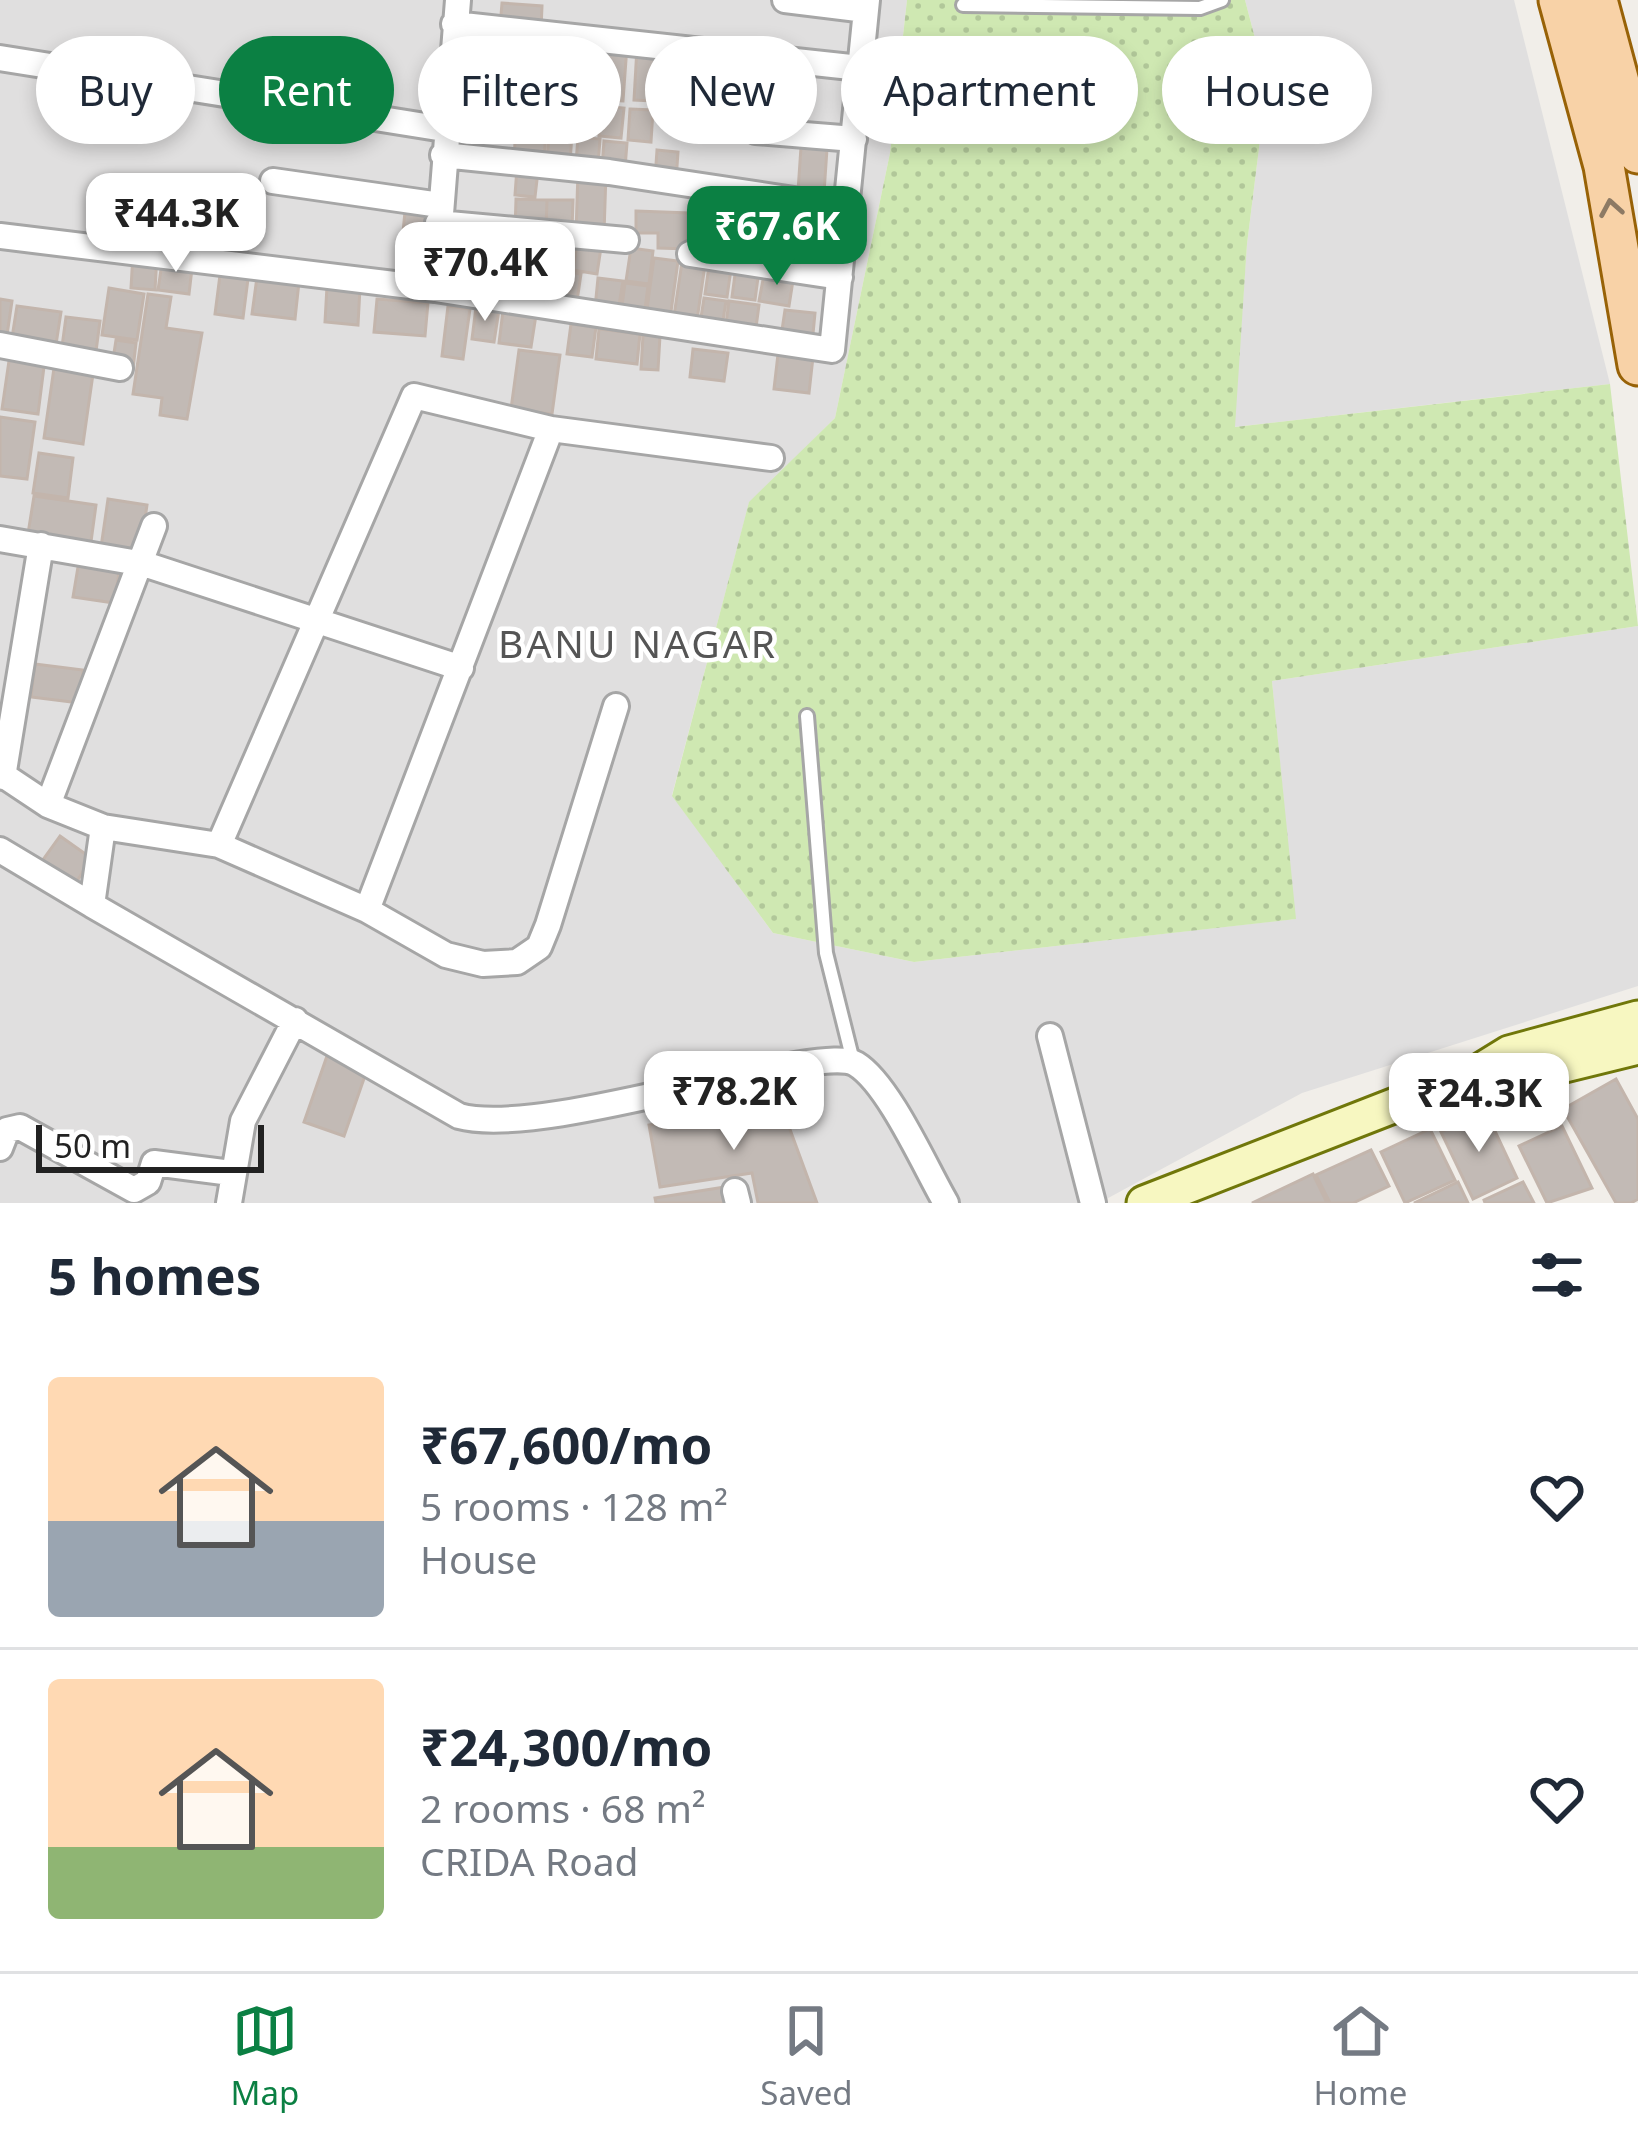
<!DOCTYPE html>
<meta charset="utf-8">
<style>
:root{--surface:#fff;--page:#f2f2f3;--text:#1f2937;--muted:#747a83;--line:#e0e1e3;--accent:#0b8043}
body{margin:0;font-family:"Noto Sans",sans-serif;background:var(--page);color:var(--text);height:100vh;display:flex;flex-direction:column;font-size:45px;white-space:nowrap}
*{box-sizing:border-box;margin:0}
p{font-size:39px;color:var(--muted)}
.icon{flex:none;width:66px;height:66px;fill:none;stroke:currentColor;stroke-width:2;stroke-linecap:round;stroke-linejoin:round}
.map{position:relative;height:1203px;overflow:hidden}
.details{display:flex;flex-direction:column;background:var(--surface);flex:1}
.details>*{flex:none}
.hud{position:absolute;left:36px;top:36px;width:1566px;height:108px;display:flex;gap:24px}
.scale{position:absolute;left:36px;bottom:30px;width:228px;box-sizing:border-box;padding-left:12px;border:6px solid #222;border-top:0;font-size:33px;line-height:42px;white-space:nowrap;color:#222;-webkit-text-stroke:9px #fff;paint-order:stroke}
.price{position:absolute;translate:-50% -102px;padding:0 27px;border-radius:24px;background:#fff;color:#222;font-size:39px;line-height:78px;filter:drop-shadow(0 3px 6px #0008)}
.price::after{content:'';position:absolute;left:50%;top:72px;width:36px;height:27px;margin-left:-18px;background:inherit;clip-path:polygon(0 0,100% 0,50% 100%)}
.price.active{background:var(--accent);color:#fff}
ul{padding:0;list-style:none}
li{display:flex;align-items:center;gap:36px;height:300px;padding:0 48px}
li+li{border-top:3px solid var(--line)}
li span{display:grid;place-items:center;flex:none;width:336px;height:240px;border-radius:12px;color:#555}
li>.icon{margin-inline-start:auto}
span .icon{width:144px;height:144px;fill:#fffc;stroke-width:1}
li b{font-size:51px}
h2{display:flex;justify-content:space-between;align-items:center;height:144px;padding:0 48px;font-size:51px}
.chip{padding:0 42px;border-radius:54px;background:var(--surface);box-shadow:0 6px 18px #0003;font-size:42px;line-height:108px}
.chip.active{background:var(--accent);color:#fff}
.dock{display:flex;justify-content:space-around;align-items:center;height:168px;border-top:3px solid var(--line);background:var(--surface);font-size:33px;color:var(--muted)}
.dock a{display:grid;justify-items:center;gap:6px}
.dock .active{color:var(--accent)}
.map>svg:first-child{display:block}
</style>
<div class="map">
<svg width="1638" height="1203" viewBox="0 0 1638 1203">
<defs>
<pattern id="grass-dots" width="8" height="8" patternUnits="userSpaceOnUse" patternTransform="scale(3)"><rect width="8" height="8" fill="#cfe8b2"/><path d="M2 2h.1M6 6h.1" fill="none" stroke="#b1c799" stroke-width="1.8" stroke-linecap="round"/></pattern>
</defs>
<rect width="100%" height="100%" fill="#f1eee9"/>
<path fill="#e0dfdf" d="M 0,0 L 907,0 L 890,153 L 835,418 L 749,503 L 672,795 L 773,933 L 914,962 L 1295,919 L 1272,681 L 1638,626 L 1638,986 L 1302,1093 L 1099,1203 L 0,1203 Z
M 1245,0 L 1514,0 L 1610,384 L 1234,427 L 1247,244 L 1267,84 Z"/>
<path fill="url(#grass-dots)" d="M 907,0 L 1245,0 L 1267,84 L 1247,244 L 1235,427 L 1610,384 L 1638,626 L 1272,681 L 1296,919 L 914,962 L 773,933 L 672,796 L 749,502 L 835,418 L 890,153 Z"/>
<path fill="#c2bab5" stroke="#c3b5ac" stroke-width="3" d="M 502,3 L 542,6 L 541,30 L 500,27 Z
M 464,27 L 488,29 L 484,86 L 460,84 Z
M 492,32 L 521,34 L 517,88 L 488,86 Z
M 524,38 L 549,40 L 545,89 L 520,87 Z
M 553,41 L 576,42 L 572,94 L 549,92 Z
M 579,42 L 603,44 L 599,99 L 575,98 Z
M 609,45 L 627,46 L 623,101 L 605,100 Z
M 637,47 L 657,48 L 653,101 L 634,100 Z
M 662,57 L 681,59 L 678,104 L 659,103 Z
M 687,58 L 706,60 L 702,118 L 682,116 Z
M 710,66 L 726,67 L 722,119 L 706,118 Z
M 734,68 L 763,70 L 759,125 L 730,123 Z
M 775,79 L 807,81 L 803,131 L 772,129 Z
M 460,89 L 484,91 L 482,118 L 458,116 Z
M 487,91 L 507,92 L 504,122 L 485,121 Z
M 512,92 L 543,95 L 541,124 L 510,122 Z
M 546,101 L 571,103 L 570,128 L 544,126 Z
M 575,106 L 597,107 L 596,133 L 573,132 Z
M 601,106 L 624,108 L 621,138 L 599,136 Z
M 630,109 L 653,110 L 651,142 L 628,140 Z
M 458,123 L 484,125 L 482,156 L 456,154 Z
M 516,127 L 546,129 L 544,161 L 514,158 Z
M 549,133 L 572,134 L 570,163 L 547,162 Z
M 578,137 L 600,139 L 598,165 L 576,163 Z
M 604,141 L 627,143 L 625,168 L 602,167 Z
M 801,147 L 827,149 L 824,193 L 798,191 Z
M 657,150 L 678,152 L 676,181 L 655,179 Z
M 517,168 L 538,171 L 535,197 L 515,195 Z
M 578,172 L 606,173 L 604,234 L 576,233 Z
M 516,199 L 547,200 L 546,230 L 515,229 Z
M 746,199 L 767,202 L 760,260 L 739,257 Z
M 547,200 L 573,200 L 572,231 L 546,230 Z
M 719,205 L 743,207 L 737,258 L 713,256 Z
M 636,211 L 689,213 L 688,249 L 658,248 L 658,233 L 636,233 Z
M 405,212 L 431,215 L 427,245 L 402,242 Z
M 818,214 L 842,217 L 836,271 L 812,268 Z
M 793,232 L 812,234 L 808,266 L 790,264 Z
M 578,237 L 602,241 L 597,274 L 573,270 Z
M 456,240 L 484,243 L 479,288 L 450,285 Z
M 488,240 L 515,244 L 509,294 L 482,291 Z
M 631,248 L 653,251 L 649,284 L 626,281 Z
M 133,254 L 157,255 L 155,290 L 131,288 Z
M 163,256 L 193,260 L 189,294 L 158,290 Z
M 654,258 L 678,261 L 670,319 L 646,316 Z
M 682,262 L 705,265 L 697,320 L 674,316 Z
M 515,266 L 553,272 L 549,299 L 511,294 Z
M 709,266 L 731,269 L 727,297 L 705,294 Z
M 736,267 L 759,270 L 755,300 L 732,297 Z
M 765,269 L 794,274 L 789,306 L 759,301 Z
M 558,270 L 581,274 L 576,308 L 554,305 Z
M 220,275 L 248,279 L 243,318 L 215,314 Z
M 257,277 L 299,282 L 295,319 L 252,314 Z
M 598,278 L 623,281 L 618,311 L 595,308 Z
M 625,283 L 648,286 L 644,317 L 621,314 Z
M 327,286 L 360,288 L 358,325 L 325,322 Z
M 109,288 L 144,294 L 137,340 L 102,335 Z
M 148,294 L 171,297 L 166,328 L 202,333 L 187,419 L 160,415 L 162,398 L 133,394 Z
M 704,298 L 726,301 L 722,327 L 700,324 Z
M 0,299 L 12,301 L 6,342 L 0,341 Z
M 377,299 L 428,303 L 425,336 L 374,332 Z
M 729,301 L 759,305 L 755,335 L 725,331 Z
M 17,306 L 61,312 L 55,351 L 11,344 Z
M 448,306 L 470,309 L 463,359 L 442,356 Z
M 476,307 L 499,310 L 494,342 L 472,339 Z
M 785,310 L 815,313 L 813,334 L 782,330 Z
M 503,311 L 536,315 L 531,347 L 499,343 Z
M 66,317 L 100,321 L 95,359 L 61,354 Z
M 571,324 L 596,327 L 592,357 L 567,354 Z
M 599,329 L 640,334 L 637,364 L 596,359 Z
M 643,335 L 660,336 L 658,370 L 641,369 Z
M 116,340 L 136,343 L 133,369 L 112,366 Z
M 693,349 L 728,353 L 724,381 L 690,377 Z
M 519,350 L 560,355 L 552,414 L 511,409 Z
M 10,354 L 45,359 L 38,414 L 2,409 Z
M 778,354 L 813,357 L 809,393 L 774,389 Z
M 55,361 L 94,367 L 83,444 L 44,438 Z
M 0,417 L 35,422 L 27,479 L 0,476 Z
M 39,453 L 73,458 L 68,498 L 33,493 Z
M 34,496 L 96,505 L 90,549 L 27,540 Z
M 108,499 L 147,505 L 139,560 L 100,554 Z
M 80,555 L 121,561 L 114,603 L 73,597 Z
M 35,664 L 83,670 L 80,703 L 31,697 Z
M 60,836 L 91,858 L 73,888 L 40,864 Z
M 327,1056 L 367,1070 L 344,1136 L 304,1122 Z
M 1616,1079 L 1638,1119 L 1638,1199 L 1631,1203 L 1616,1203 L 1563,1109 Z
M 781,1105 L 817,1203 L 758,1203 L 752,1173 L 660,1187 L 649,1125 Z
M 1486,1112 L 1517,1178 L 1473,1199 L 1441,1132 Z
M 1562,1126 L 1592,1188 L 1547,1203 L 1519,1146 Z
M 1430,1129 L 1455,1180 L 1405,1203 L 1381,1152 Z
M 1371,1150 L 1389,1186 L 1353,1203 L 1330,1203 L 1316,1175 Z
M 1313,1174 L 1327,1203 L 1252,1203 Z
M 1458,1182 L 1468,1203 L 1414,1203 Z
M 1523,1182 L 1534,1203 L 1485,1203 L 1484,1200 Z
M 731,1186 L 734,1203 L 656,1203 L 655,1198 Z"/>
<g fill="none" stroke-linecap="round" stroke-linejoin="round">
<defs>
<path id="lane" d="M 963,5 L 1200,8 L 1222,0
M 807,716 L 826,953 L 853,1061"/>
<path id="street" d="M 785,0 L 866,10
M 454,24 L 860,68
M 0,58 L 444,129
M 756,131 L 854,139
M 443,155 L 609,172 L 847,208
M 273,181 L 440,205
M 438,223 L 626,240
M 0,236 L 435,289 L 832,350 L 867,0
M 690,254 L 840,277
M 435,289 L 458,0
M 0,345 L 120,368
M 0,539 L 144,564 L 461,668
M 0,773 L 48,805 L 103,827 L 92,905 L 459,1116 C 545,1140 818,1041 856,1064 C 889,1084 926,1169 946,1203
M 3,777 L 41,545
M 48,805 L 154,526
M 103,827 L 219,845 L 367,910 L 446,955 L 483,964 L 517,962 L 539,947 L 548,925 L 616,706
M 219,845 L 414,396 L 551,429 L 771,458
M 0,850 L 92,905
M 367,910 L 551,429
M 1050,1036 L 1093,1203
M 0,1148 L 7,1130 L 20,1127 L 134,1190 L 148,1182 L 154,1163 L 231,1173
M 735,1191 L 738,1203
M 229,1203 L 243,1121 L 295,1020"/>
<path id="secondary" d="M 1475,1074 L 1516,1077 L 1638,1047
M 1144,1203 L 1475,1074 L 1509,1053 L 1638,1018"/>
<path id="primary" d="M 1559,0 L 1604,166 L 1638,365
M 1597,0 L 1638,153"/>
</defs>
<use href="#lane" stroke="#a6a6a6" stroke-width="18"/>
<use href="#street" stroke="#a6a6a6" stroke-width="30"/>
<use href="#secondary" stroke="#70770a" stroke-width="39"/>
<use href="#primary" stroke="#986207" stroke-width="45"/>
<use href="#lane" stroke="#fff" stroke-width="12"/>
<use href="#street" stroke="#fff" stroke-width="24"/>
<use href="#secondary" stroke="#f7f7c1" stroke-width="33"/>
<use href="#primary" stroke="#f8d2a7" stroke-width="39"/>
</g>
<defs><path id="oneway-chevron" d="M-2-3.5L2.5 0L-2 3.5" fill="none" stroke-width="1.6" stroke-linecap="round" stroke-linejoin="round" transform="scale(3)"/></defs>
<use stroke="#8d7a64" href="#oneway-chevron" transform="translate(1611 208) rotate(-100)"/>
<g text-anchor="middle" stroke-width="9" stroke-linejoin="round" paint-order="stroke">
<g font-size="39" letter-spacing="3" fill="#555" stroke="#fff">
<text x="638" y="658">BANU NAGAR</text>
</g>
</g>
</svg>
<div class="scale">50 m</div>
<b class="price" style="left:176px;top:275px">₹44.3K</b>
<b class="price active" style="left:777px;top:288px">₹67.6K</b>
<b class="price" style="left:485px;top:324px">₹70.4K</b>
<b class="price" style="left:734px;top:1153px">₹78.2K</b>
<b class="price" style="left:1479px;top:1155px">₹24.3K</b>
<div class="hud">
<a class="chip">Buy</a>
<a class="chip active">Rent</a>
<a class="chip">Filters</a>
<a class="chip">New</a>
<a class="chip">Apartment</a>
<a class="chip">House</a>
</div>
</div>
<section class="details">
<h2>5 homes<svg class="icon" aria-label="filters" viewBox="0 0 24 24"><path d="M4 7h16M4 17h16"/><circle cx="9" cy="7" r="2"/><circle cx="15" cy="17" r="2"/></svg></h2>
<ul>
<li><span style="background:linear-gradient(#ffd9b3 60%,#9aa5b1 0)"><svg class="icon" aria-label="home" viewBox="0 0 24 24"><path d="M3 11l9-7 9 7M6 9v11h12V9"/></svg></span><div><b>₹67,600/mo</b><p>5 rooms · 128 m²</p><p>House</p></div><svg class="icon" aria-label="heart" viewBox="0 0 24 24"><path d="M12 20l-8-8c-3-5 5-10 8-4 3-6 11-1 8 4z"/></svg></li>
<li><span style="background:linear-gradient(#ffd9b3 70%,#8fb573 0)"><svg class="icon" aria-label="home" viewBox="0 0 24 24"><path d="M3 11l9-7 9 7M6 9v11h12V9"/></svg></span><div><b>₹24,300/mo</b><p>2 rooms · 68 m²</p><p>CRIDA Road</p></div><svg class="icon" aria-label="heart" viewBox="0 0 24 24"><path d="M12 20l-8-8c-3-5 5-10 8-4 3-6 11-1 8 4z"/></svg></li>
</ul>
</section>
<nav class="dock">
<a class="active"><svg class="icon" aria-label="map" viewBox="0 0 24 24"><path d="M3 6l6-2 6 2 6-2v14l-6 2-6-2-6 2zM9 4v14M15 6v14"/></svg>Map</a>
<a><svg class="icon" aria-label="saved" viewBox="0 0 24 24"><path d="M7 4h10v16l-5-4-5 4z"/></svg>Saved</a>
<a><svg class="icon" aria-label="home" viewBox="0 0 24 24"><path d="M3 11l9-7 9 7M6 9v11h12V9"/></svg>Home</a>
</nav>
